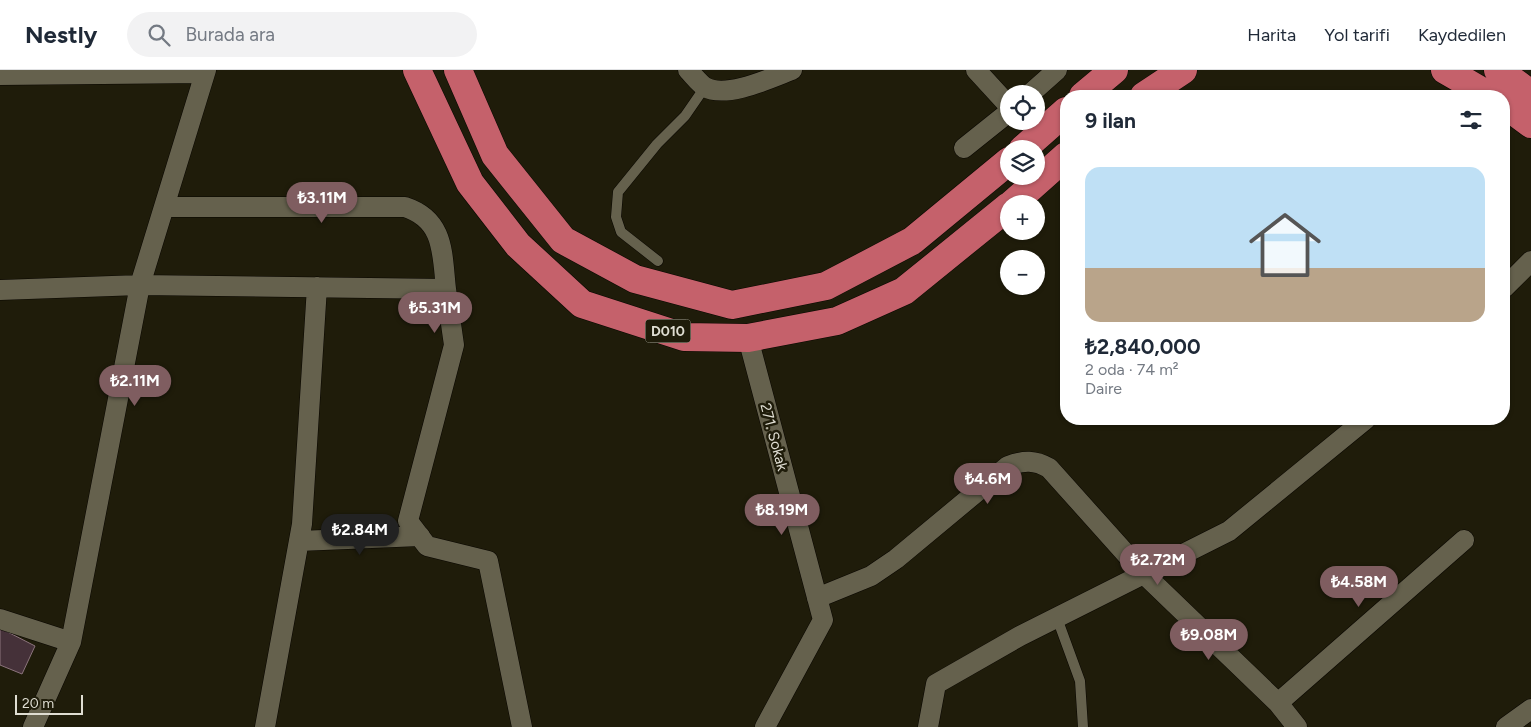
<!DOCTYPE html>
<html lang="tr">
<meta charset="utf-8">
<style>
:root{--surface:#fff;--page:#f2f2f3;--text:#1f2937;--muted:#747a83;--line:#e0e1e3;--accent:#7f5d60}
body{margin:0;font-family:Figtree,sans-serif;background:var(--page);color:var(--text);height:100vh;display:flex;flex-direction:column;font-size:19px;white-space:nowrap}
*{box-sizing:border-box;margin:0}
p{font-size:16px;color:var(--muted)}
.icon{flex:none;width:28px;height:28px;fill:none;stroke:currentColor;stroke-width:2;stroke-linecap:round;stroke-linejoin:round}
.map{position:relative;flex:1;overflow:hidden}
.drawer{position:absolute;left:1060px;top:20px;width:450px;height:335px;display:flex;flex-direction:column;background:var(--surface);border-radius:20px;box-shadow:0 1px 4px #0004}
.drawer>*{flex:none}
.controls{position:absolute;left:1000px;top:15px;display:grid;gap:10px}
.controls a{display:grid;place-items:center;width:45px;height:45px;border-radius:50%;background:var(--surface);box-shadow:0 1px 4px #0004;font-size:25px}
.scale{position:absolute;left:15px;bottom:12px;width:68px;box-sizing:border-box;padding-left:5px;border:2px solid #dfddd2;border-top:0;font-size:14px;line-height:18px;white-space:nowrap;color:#dfddd2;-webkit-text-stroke:4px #1f1c0a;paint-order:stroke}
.price{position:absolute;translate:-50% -42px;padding:0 11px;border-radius:18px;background:var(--accent);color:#fff;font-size:16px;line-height:32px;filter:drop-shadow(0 1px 2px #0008)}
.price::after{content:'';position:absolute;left:50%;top:30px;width:15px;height:11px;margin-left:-8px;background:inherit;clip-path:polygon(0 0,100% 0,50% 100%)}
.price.selected{background:#222;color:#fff}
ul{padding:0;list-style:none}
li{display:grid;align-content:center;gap:10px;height:265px;padding:0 25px}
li+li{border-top:1px solid var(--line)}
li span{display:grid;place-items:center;height:155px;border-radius:15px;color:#555}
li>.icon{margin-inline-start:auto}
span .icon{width:90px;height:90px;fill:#fffc;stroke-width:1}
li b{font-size:21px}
h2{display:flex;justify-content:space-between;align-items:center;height:60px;padding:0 25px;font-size:21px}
header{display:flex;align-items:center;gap:30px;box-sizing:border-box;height:70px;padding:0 25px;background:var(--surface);border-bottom:1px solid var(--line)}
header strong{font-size:24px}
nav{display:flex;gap:28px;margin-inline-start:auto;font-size:18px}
.search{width:350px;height:45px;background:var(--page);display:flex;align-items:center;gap:12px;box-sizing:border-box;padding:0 18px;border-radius:28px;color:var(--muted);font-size:19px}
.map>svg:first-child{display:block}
</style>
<header>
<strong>Nestly</strong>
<div class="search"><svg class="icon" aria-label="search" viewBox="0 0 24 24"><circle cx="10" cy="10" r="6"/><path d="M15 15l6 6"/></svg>Burada ara</div>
<nav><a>Harita</a><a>Yol tarifi</a><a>Kaydedilen</a></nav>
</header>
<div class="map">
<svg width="1531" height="657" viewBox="0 0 1531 657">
<rect width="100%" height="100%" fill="#1f1c0a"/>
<path fill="#453139" stroke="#8b747c" d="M 0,558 L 35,576 L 22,604 L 0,595 Z"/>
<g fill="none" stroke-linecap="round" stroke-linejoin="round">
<defs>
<path id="lane" d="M 658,191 L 621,162 L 616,147 L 618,122 L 657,74 L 685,46 L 705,17
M 1057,548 L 1080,611 L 1083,657"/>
<path id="street" d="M 688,0 C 693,5 699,13 705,17 C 726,29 771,8 792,0
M 976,0 L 1009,36
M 0,5 L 204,3
M 1030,24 L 1057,0
M 964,78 L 1009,42
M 164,137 L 405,137 C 445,150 442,184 446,219
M 1504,218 L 1531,191
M 0,220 L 140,215 L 446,219 L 454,275 L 408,451 L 427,476 L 488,491 L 522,657
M 748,268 L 823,550 L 765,657
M 299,471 L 420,466
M 817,528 L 871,506 L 896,489 L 1008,396 C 1024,390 1035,390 1049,398 L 1144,504 L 1278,633 L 1297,657
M 0,549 L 71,572
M 1278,633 L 1464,470
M 33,657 L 71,572 L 140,215 L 206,0
M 265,657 L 302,454 L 317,217
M 928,657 L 936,614 L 1020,566 L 1229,461 L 1366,349
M 1506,657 L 1531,639"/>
<path id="highway" d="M 417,0 L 470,113 L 518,175 L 582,234 L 684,267 L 748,268 L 837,251 L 904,221 L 1009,136
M 458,0 L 495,85 L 563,170 L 635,209 L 732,235 L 826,216 L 912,171 L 1009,91
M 1445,0 L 1490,26
M 1498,0 L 1531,24
M 1083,26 L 1114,0
M 1144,26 L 1183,0
M 1504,34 L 1531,54
M 1023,79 L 1066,41
M 1012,134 L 1066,86"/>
</defs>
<use href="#lane" stroke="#090600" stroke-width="11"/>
<use href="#street" stroke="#090600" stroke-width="21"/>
<use href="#highway" stroke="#090600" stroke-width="29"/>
<use href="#lane" stroke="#65614d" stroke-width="10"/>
<use href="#street" stroke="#65614d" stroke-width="20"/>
<use href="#highway" stroke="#c5616b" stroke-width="28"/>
</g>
<g text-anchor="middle" stroke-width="5" stroke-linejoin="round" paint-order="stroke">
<rect fill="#1f1c0a" stroke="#a5a396" stroke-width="1" x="645.5" y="249.5" width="45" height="23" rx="4"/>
<g font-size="14" font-weight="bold" fill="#dfddd2">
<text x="668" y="266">D010</text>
</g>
<g font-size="15" fill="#dfddd2" stroke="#1f1c0a">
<text transform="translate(774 367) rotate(75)" y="5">271. Sokak</text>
</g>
</g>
</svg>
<div class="controls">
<a><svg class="icon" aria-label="locate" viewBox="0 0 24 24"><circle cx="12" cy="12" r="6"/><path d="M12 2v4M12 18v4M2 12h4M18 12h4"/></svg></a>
<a><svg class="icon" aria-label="layers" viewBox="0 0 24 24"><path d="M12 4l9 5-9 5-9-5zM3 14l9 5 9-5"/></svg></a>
<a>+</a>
<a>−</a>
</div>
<div class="scale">20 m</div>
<b class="price" style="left:322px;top:154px">₺3.11M</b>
<b class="price" style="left:435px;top:264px">₺5.31M</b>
<b class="price" style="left:135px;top:337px">₺2.11M</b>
<b class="price" style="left:988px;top:435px">₺4.6M</b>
<b class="price" style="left:782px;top:466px">₺8.19M</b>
<b class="price selected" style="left:360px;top:486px">₺2.84M</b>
<b class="price" style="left:1158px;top:516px">₺2.72M</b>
<b class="price" style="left:1359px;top:538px">₺4.58M</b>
<b class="price" style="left:1209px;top:591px">₺9.08M</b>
<section class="drawer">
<h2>9 ilan<svg class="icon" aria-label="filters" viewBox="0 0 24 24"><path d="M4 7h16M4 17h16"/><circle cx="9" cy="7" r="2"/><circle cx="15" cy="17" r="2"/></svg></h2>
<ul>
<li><span style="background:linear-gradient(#bfe0f5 65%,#b9a48a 0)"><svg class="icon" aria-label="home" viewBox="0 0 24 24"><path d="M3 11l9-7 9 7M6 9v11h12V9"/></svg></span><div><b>₺2,840,000</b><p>2 oda · 74 m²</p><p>Daire</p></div></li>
</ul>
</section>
</div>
